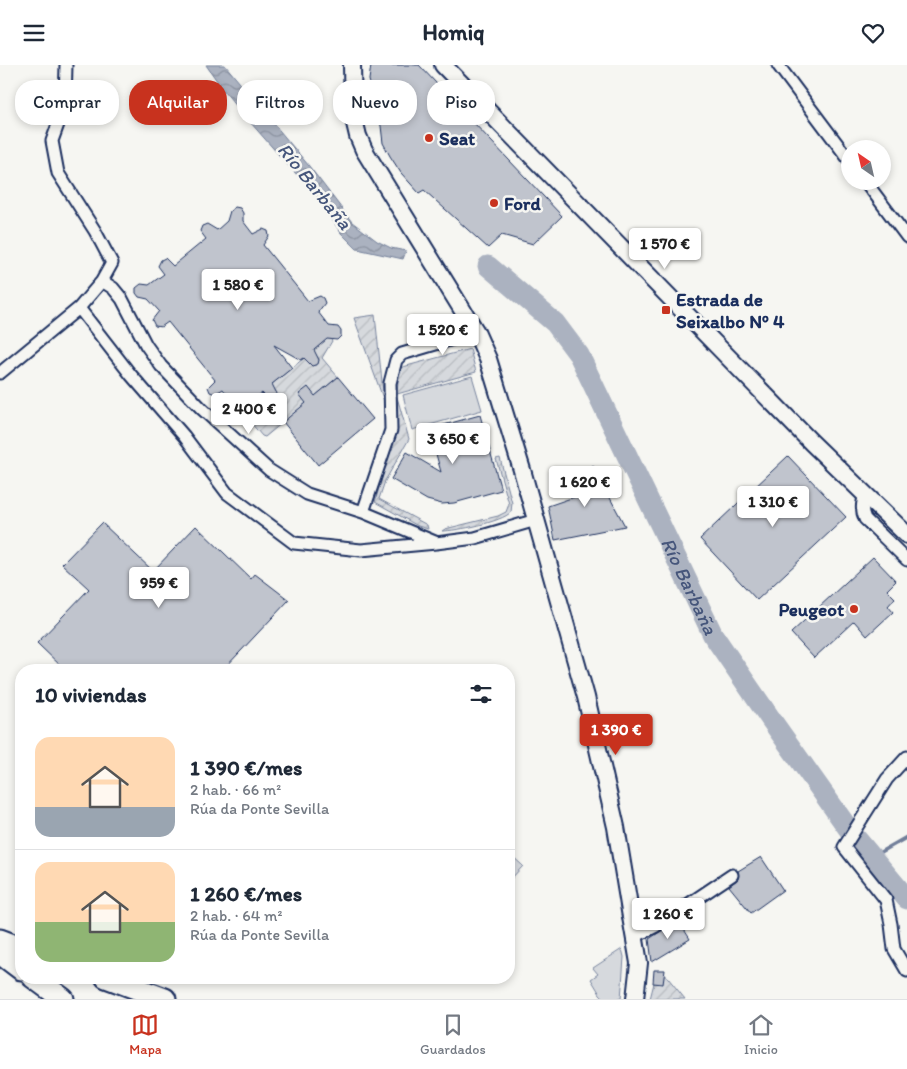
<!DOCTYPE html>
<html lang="es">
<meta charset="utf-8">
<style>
:root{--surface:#fff;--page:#f2f2f3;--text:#1f2937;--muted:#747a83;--line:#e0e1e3;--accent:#c8321e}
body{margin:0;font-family:Itim,sans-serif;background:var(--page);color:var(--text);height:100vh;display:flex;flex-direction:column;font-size:19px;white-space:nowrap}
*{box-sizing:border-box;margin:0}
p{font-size:16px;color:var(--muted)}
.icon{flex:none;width:28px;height:28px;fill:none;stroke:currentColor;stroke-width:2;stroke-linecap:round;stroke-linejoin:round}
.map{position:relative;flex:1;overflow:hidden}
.sheet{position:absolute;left:15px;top:599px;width:500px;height:320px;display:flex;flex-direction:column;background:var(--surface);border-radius:20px;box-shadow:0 2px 8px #0003}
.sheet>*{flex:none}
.hud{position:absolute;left:15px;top:15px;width:500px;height:45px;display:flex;gap:10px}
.needle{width:32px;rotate:326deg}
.controls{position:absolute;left:841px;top:75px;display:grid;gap:10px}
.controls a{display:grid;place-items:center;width:50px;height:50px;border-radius:50%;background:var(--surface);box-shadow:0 2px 8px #0003;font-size:25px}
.price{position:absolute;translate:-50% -42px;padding:0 11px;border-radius:5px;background:#fff;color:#222;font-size:16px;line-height:32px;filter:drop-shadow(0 1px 2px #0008)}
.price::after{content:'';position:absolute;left:50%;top:30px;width:15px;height:11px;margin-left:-8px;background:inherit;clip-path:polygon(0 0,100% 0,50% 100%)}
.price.selected{background:var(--accent);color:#fff}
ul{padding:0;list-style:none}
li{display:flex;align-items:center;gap:15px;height:125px;padding:0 20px}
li+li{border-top:1px solid var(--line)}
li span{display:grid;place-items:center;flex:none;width:140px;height:100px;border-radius:15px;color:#555}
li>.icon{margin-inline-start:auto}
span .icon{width:60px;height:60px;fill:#fffc;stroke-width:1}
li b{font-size:21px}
h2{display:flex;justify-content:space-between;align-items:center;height:60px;padding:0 20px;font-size:21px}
.pill{padding:0 18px;border-radius:20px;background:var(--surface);box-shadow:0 2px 8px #0003;font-size:18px;line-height:45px}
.pill.selected{background:var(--accent);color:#fff}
header{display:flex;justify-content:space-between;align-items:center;height:65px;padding:0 20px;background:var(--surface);font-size:22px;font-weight:800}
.menu{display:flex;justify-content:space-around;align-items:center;height:70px;border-top:1px solid var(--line);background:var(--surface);font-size:14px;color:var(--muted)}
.menu a{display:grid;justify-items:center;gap:2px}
.menu .selected{color:var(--accent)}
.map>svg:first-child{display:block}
</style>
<header><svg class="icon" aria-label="menu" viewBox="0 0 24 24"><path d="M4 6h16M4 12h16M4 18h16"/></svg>Homiq<svg class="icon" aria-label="heart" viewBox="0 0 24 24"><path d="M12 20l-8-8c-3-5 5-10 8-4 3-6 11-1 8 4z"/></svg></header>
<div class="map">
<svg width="907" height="934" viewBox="0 0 907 934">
<defs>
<pattern id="garden-furrows" width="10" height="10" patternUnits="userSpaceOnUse" patternTransform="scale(1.25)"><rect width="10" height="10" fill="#d6d9dd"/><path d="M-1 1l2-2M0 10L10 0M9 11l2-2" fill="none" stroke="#b7bbc0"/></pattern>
<pattern id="water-waves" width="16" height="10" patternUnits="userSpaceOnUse" patternTransform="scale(1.25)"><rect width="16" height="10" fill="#abb2c0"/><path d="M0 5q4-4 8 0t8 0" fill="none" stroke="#8a919f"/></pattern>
</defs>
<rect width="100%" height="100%" fill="#f6f6f2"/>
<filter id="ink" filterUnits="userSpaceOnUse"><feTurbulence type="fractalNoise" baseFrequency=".02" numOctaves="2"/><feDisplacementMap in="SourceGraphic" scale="10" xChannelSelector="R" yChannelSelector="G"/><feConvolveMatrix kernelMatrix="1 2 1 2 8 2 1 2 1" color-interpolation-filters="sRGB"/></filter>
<g filter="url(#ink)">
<path fill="#d6d9dd" stroke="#78849e" d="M 472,311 L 482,345 L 412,365 L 403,330 Z
M 509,788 L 523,801 L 509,816 Z
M 622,884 L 624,892 L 621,934 L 605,934 L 600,929 L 591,914 L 598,909 L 593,903 Z"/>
<path fill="url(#garden-furrows)" stroke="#78849e" d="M 375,250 L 384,336 L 354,253 Z
M 329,272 L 332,276 L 322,293 L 338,312 L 265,372 L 262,371 L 240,345 L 262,328 L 269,335 L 274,334 L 277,328 L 271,320 L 304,293 L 311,300 L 316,300 L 319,294 L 313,286 Z
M 470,284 L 476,307 L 397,329 L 399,303 Z
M 397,332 L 409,374 L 385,416 L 379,434 L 427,460 L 428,464 L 418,461 L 375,437 L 395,367 Z
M 500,393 L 512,438 L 511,447 C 502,457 456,466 442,466 L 445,464 L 498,451 L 506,447 L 509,439 L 496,394 Z
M 664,908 L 685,934 L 650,934 L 654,918 Z"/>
<path fill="url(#water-waves)" stroke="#717e99" d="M 206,0 L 225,0 L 309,101 L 352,157 L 377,176 L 391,183 L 406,186 L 403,194 L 357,184 L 341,168 L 309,120 L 293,106 L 243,49 L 224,26 Z"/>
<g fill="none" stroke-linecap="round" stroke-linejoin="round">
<path stroke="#717e99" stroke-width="4" d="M 872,792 L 907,772"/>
<path stroke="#abb2c0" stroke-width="21" id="s1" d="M 488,201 L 555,258 L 579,290 L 713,570 L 772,656 L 850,766 L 907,834"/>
</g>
<path fill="#c0c4cd" stroke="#1b2f5e" d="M 371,0 L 419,0 L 562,151 L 533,179 L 502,170 L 488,183 L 424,125 L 419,128 L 401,108 L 390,91 L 383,78 L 381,61 L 369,15 Z
M 235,142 L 240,143 L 243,148 L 243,156 L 253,169 L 263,164 L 268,166 L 269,171 L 263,180 L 308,236 L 320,231 L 323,233 L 325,238 L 318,247 L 329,261 L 338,262 L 341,266 L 341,271 L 337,275 L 327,274 L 314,285 L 319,295 L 318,299 L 312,301 L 304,293 L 301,295 L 274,280 L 292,303 L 272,319 L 277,329 L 274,334 L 269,335 L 262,328 L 240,345 L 223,324 L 215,329 L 210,327 L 208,322 L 215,315 L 168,257 L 161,262 L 155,261 L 152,255 L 159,246 L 148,234 L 139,232 L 136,228 L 136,223 L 141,219 L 149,220 L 164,209 L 158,201 L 161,195 L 165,193 L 173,201 L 206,174 L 200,166 L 202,161 L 207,159 L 217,165 L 227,156 L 230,146 Z
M 338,312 L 373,354 L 318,400 L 283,357 L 306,338 L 299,329 L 308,322 L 315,331 Z
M 480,350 L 501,425 L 454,438 L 442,439 L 427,435 L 391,414 L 407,387 L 441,407 L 429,364 Z
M 788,391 L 846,452 L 757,535 L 700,474 Z
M 593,401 L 625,461 L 555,475 L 548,441 L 577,431 L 568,410 Z
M 102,458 L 153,506 L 196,461 L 251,514 L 255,509 L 289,535 L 223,605 L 65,605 L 37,578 L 89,524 L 62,499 Z
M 873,492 L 896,516 L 887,525 L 895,533 L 888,541 L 893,547 L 867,571 L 854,556 L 814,593 L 791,568 Z
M 761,792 L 783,825 L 751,848 L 729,821 L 738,814 L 738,806 Z
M 678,855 L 690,874 L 652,897 L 649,874 Z
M 654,905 L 665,905 L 663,919 L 653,918 Z"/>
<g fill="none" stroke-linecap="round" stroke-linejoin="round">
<defs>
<path id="street" d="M 66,0 L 65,40 L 52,76 L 58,108 L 95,166 L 112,198 L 102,216 L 79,243
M 778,0 L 850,96
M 865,116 L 907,172
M 102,216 L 113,223 L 122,234 L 146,280 L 161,301 L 202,344 L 269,405 L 307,429 L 363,447 L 435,477
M 0,308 L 79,243 L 131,310 L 184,371 L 227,428 L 294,478 L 361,485 L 436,478 L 475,473 L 536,455
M 865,429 C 862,439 861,445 865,454 L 907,495
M 363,447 L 391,365 L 390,318 L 396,295 L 402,289 L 476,267
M 907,692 L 887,714 L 844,782 L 886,835 L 891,859 L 894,884 L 907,906
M 634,872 L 656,861 L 732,810"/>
<path id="secondary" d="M 352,0 L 353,50 L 358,71 L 364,85 L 476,267 L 488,294 L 522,405 L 586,632 L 616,762 L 630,846 L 639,898 L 635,934
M 443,0 L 811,377 L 907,470"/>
<path id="highway" d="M 0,875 L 21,883
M 0,888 L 21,904
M 33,912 L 63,934
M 106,912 L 165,934"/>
</defs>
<use href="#street" stroke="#1b2f5e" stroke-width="15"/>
<use href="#secondary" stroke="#1b2f5e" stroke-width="20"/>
<use href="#highway" stroke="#1b2f5e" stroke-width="25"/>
<use href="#street" stroke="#f6f6f2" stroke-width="11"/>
<use href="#secondary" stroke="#f6f6f2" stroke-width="16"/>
<use href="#highway" stroke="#f6f6f2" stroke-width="21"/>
</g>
</g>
<g fill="#c8321e" stroke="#f6f6f2" stroke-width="2">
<circle cx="429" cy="73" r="5"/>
<circle cx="494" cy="138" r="5"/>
<rect x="661" y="240" width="10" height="10" rx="2.5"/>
<circle cx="854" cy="544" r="5"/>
</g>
<g text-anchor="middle" stroke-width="5" stroke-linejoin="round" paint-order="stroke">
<g font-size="19" font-weight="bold" fill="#1b2f5e" stroke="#f6f6f2" text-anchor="start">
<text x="439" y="80">Seat</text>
<text x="504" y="145">Ford</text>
<text x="676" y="241">Estrada de<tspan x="676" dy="22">Seixalbo Nº 4</tspan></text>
<text x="844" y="551" text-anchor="end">Peugeot</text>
</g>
<g font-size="20" font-style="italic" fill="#46567b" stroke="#f6f6f2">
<text transform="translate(315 121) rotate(51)" y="7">Río Barbaña</text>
<text dy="7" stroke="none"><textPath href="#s1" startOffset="384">Río Barbaña</textPath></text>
</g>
</g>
</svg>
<div class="controls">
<a><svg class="needle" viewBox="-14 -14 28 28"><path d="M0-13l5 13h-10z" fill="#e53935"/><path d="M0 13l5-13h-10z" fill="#747a83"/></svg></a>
</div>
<b class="price" style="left:665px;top:205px">1 570 €</b>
<b class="price" style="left:238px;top:246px">1 580 €</b>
<b class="price" style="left:443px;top:291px">1 520 €</b>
<b class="price" style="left:249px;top:370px">2 400 €</b>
<b class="price" style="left:453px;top:400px">3 650 €</b>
<b class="price" style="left:585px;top:443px">1 620 €</b>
<b class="price" style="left:773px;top:463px">1 310 €</b>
<b class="price" style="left:159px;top:544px">959 €</b>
<b class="price selected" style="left:616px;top:691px">1 390 €</b>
<b class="price" style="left:668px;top:875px">1 260 €</b>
<div class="hud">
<a class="pill">Comprar</a>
<a class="pill selected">Alquilar</a>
<a class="pill">Filtros</a>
<a class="pill">Nuevo</a>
<a class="pill">Piso</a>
</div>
<section class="sheet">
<h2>10 viviendas<svg class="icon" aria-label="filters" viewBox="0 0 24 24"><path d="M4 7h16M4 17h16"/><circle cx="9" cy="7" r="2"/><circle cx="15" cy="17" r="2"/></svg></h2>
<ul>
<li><span style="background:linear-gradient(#ffd9b3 70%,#9aa5b1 0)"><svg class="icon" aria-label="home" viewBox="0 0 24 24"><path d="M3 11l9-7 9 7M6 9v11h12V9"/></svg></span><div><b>1 390 €/mes</b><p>2 hab. · 66 m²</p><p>Rúa da Ponte Sevilla</p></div></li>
<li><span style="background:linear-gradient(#ffd9b3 60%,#8fb573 0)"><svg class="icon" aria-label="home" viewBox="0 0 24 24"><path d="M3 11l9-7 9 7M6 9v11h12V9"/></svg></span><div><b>1 260 €/mes</b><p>2 hab. · 64 m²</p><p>Rúa da Ponte Sevilla</p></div></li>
</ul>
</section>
</div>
<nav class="menu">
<a class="selected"><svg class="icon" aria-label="map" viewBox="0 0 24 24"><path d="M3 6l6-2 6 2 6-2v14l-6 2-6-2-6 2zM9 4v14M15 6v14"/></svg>Mapa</a>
<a><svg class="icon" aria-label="saved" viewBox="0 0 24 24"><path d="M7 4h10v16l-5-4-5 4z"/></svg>Guardados</a>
<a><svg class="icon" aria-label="home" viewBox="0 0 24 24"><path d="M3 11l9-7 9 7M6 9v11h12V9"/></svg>Inicio</a>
</nav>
